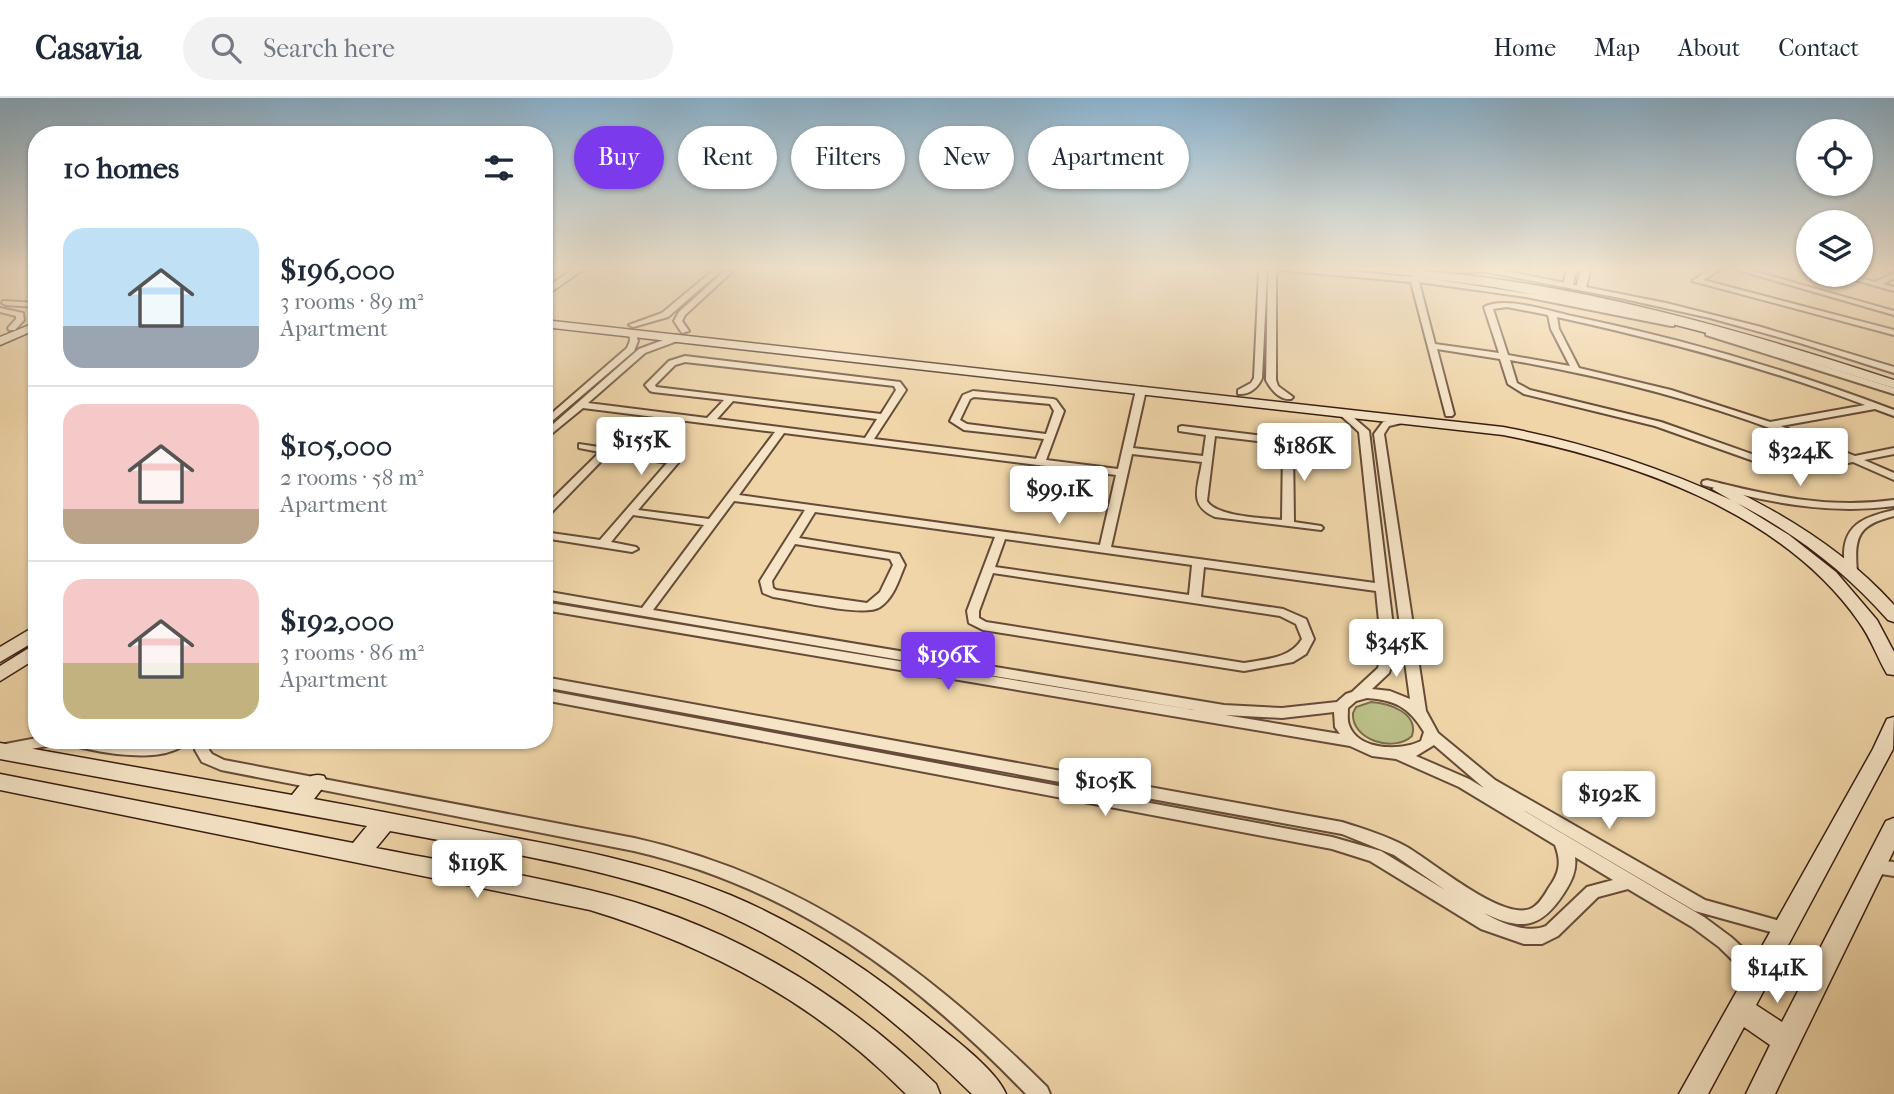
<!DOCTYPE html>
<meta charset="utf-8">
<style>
:root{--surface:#fff;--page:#f2f2f3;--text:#1f2937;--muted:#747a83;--line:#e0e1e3;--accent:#7c3aed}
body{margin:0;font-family:"IM FELL French Canon",serif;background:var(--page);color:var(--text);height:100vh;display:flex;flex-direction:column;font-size:26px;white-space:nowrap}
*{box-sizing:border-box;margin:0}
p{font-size:23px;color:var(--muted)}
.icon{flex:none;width:38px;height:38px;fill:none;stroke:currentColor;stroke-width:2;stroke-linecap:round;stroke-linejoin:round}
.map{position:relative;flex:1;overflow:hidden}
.drawer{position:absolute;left:28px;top:28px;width:525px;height:623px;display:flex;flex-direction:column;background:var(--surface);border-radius:28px;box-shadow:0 2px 5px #0004}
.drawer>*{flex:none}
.guide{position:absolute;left:574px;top:28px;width:665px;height:63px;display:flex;gap:14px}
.tools{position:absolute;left:1796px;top:21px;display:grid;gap:14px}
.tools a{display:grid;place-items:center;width:77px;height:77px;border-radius:50%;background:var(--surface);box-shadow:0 2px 5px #0004;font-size:35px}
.price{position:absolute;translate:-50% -60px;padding:0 16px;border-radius:7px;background:#fff;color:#222;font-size:23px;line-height:46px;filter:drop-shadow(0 2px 4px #0008)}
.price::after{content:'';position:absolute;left:50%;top:42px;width:21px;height:16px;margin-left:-10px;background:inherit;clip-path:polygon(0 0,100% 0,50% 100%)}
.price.active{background:var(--accent);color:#fff}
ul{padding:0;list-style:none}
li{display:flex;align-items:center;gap:21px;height:175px;padding:0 35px}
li+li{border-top:2px solid var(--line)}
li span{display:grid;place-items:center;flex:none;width:196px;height:140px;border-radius:21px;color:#555}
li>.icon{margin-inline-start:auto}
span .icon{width:84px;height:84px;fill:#fffc;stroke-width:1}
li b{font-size:30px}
h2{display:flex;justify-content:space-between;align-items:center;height:84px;padding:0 35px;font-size:30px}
.chip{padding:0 24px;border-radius:32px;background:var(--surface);box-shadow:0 2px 5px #0004;font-size:24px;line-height:63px}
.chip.active{background:var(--accent);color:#fff}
header{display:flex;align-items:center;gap:42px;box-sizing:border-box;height:98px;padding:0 35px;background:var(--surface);border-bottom:2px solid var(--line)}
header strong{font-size:33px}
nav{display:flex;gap:38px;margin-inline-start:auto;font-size:24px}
.search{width:490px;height:63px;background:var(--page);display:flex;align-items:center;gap:18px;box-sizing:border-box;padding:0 24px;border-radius:38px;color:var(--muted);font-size:26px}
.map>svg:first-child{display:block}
</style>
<header>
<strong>Casavia</strong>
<div class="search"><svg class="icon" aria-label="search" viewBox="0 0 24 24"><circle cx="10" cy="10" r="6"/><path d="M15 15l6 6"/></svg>Search here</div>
<nav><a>Home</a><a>Map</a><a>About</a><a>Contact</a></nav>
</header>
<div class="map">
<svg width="1894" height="996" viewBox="0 0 1894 996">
<rect width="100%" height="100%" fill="#efd5a8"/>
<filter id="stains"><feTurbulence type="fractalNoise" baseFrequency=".00286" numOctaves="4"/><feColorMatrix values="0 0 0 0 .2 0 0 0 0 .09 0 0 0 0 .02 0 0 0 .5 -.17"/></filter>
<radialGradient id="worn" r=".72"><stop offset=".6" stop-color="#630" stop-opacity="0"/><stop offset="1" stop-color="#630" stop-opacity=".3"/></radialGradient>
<path fill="#babd86" stroke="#7a6d4c" stroke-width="2" d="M 1371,604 C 1389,605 1419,615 1412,638 C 1394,655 1351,642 1353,615 L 1356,609 Z"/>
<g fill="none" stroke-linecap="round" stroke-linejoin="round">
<defs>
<path id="street" d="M 716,170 L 724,170 L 668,219 L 633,229 L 629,227 L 662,215 Z
M 728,170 L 736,170 L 685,217 L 682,223 L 689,233 L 682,235 L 674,223 L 679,214 Z
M 1257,170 L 1264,170 L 1267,175 L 1262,280 C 1258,290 1249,297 1238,296 L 1238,292 L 1251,285 L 1254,280 L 1259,175 Z
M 1272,170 L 1315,170 L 1411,179 L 1414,178 L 1575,203 L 1674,224 L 1674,228 L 1671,228 L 1526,199 L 1419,184 L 1435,246 L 1499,255 L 1484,209 C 1504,198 1550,213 1572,218 C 1682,241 1789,272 1894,312 L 1894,318 L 1875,311 L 1781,328 L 1855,358 L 1894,350 L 1894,356 L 1864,362 L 1894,375 L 1894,382 L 1853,364 L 1803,374 L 1779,372 L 1655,328 L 1524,296 L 1508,286 L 1500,261 L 1437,251 L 1454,316 L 1452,318 L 1446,318 L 1411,184 L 1279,172 L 1276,176 L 1276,282 L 1278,288 L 1293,299 L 1291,301 C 1280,302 1271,292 1266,282 L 1268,176 ZM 1507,209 L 1548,217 L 1551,231 L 1570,268 L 1508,257 L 1493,211 ZM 1557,219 C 1661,242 1765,269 1865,307 L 1770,324 L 1671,292 L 1579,270 L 1559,231 ZM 1510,262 C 1624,282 1737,312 1843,360 L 1803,368 L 1780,366 L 1661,324 L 1530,292 L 1517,285 Z
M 1450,170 L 1490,170 L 1666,205 L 1761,229 L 1894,269 L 1894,275 L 1800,245 L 1710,220 L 1620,200 L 1487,174 C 1475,173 1453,176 1444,173 Z
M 1713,170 L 1722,170 L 1703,182 L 1894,232 L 1894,237 L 1692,183 Z
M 1731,170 L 1743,170 L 1894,213 L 1894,217 Z
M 1894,175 L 1894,180 L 1883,186 L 1894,189 L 1894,193 L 1837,177 L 1849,177 L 1875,184 Z
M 3,203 L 37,205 L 37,209 L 6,207 L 2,205 Z
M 0,210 L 23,215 L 24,222 L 15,232 L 9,232 L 8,230 L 16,221 L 16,218 L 0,214 Z
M 629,233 L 635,233 L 638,243 L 634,253 L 544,330 L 544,322 L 627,250 L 630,243 Z
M 1706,233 L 1712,233 L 1894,290 L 1894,296 L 1706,237 Z
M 677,237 L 681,240 L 680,242 L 645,255 L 588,305 L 707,320 L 724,302 L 653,294 L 650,293 L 645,287 L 669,263 L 685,258 L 900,284 L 906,292 L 874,341 L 1036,361 L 1044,341 L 964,332 L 950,323 L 963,297 L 973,293 L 1053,301 L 1056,302 L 1064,313 L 1046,362 L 1118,371 L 1136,292 L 1141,289 L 1146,292 L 1133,350 L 1203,358 L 1206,337 L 1179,333 L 1179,329 L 1182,328 L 1321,345 L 1322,347 L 1317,350 L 1293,347 L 1294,424 L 1321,428 L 1323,430 L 1321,432 L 1215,419 C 1188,407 1198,390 1202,364 L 1132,356 L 1111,449 L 1375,485 L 1359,334 L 1338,315 L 1343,312 L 1346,313 L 1369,333 L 1396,553 L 1389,575 L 1372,591 L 1390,593 L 1410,601 L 1374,336 L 1383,324 L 1406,320 L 1406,324 L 1389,328 L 1384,336 L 1426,613 L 1438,635 L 1495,682 L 1705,802 L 1791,826 L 1794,831 L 1791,836 L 1785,838 L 1695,813 L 1506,702 L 1704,819 L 1731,839 L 1766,871 L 1769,877 L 1766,883 L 1760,885 L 1754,883 L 1719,849 L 1692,829 L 1628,791 L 1598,799 L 1558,838 L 1542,846 L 1524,846 L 1481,831 L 1370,763 L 1332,751 L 544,602 L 544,592 L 1332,739 L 1381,753 L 1445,792 L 1394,757 L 1342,736 L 544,589 L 544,579 L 1342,724 C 1364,731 1387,738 1407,749 C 1433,764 1501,822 1530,811 C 1538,808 1544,798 1548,791 C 1559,776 1562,765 1555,747 L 1459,689 L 1396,661 L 1372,658 L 1350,648 L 544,512 L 544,504 L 1194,612 L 544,501 L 544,493 L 642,510 L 704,427 L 633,417 L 611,444 L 636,449 L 638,451 L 632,454 L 544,440 L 544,434 L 600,442 L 667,365 L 609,355 L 548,418 L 544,419 L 544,409 L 600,354 L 579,350 L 579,346 L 678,361 L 678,365 L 638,412 L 709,421 L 775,334 L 583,310 L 544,342 L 544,334 L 639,251 ZM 685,264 L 894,288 L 896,292 L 881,316 L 656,289 L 655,287 L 675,267 ZM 974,299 L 1050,306 L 1054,313 L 1046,336 L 967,326 L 960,322 L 970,301 ZM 733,303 L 877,321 L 865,340 L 717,321 ZM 784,335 L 1116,377 L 1100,447 L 739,397 ZM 1215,338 L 1283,346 L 1282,422 C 1265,420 1216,419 1207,403 ZM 734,403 L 805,412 L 760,483 L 763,495 L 773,499 C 795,502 864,520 880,509 C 894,500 899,481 905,467 L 899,456 L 799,440 L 815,414 L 995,439 L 967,513 L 969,525 L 983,532 L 1244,573 L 1293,564 L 1306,556 L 1314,541 L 1306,521 L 1283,511 L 1201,499 L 1204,469 L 1376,493 L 1382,553 L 1378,570 L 1352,594 L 1346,596 L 1337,604 L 1282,610 L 1224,607 L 653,512 ZM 1005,441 L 1192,467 L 1189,497 L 995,469 ZM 795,446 L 890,461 L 893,467 L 880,494 L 867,505 L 776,492 L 773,490 L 772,483 ZM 993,475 L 1280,518 L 1296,526 L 1302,541 C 1290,561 1265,561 1244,565 L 986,524 L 979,520 L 979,513 ZM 1367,600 C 1395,602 1409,609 1424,634 L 1421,643 C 1401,653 1358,653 1349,627 C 1347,622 1348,615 1348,610 L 1356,603 ZM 1334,614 L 1335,629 L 1340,636 L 1225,617 L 1282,620 ZM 1434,647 L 1484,690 L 1469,681 L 1416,658 ZM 1575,759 L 1613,782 L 1587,789 L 1546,828 C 1528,836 1500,825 1484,815 C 1521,833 1541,831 1564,795 C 1571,784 1577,773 1575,759 Z
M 1707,382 C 1770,398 1829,411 1894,402 L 1894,408 C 1828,417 1767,404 1703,387 L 1702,385 L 1703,383 Z
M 1894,412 L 1894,418 C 1858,427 1854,438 1857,474 L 1855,477 L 1847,477 C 1844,470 1844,462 1844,455 C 1845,424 1869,418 1894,412 Z
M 37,640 L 37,642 L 59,642 L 57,646 L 52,647 L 0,657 L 0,647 Z
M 65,642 L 99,642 L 142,647 L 168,642 L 189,642 C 167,669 96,654 67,646 Z
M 198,642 L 212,642 L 209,652 L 212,656 L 224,662 L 634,740 C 803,778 926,869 1047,989 L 1050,996 L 1026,996 C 914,880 794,790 634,753 L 221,672 L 202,664 L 195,652 Z
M 1874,762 L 1894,764 L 1894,778 L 1868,774 L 1866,769 L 1868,764 Z"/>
<path id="secondary" d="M 574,170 L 586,170 L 544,199 L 544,191 Z
M 1351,170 C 1528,170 1726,227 1894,282 L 1894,290 L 1758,248 L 1629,215 L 1494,189 Z
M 1567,170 L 1577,170 L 1573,187 L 1568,190 L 1563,187 Z
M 1581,170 L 1591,170 L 1586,190 L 1581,193 L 1576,190 Z
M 544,222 L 1503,329 C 1583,344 1657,368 1731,402 L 1712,391 L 1720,386 L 1725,388 C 1788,418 1847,455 1894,507 L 1894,524 L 1888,522 C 1845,473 1795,435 1737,405 L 1789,437 L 1836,474 L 1877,522 L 1894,554 L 1894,577 L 1887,576 C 1877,559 1871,540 1859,524 C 1782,413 1629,362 1503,337 L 544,229 Z
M 37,224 L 37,231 L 0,247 L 0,239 Z
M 37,527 L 37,542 L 0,564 L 0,549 Z
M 37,545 L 37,560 L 0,583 L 0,568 Z
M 1894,619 L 1893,651 L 1756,907 L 1782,924 L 1886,723 L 1894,720 L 1894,752 L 1775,996 L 1746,996 L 1770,947 L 1744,929 L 1708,996 L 1679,996 L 1873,651 L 1887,621 Z
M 0,645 L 292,697 C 301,686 308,673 324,678 L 327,684 L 314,701 C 380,713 445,726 511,739 C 585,753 660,768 730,797 C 802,827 867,870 927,919 C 950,938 995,970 1006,996 L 972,996 C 889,915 795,839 685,800 C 591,766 488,752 390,733 L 376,750 C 447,764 519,775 589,792 C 722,823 839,892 936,986 L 940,996 L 906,996 C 817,906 711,849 590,812 L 0,692 L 0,676 L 353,745 L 367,728 L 0,661 Z"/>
</defs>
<use href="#street" stroke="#664b38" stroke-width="4"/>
<use href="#secondary" stroke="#391d12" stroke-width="3"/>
<use href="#street" fill="#f5e4c6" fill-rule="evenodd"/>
<use href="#secondary" fill="#f5e4c6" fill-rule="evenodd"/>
</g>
<linearGradient id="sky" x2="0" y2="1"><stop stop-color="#8ab5d2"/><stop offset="0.55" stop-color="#f8ecd8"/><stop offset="1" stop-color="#f8ecd8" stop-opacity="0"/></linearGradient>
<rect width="1894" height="310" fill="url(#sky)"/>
<rect width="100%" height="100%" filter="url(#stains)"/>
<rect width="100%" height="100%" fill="url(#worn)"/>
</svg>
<div class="tools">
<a><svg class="icon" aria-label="locate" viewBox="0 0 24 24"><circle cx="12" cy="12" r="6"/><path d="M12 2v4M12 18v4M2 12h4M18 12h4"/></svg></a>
<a><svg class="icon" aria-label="layers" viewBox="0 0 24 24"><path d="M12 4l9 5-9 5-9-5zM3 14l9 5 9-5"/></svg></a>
</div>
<b class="price" style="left:641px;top:379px">$155K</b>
<b class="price" style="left:1304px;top:385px">$186K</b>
<b class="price" style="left:1800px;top:390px">$324K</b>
<b class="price" style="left:1059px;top:428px">$99.1K</b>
<b class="price" style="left:1396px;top:581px">$345K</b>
<b class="price active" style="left:948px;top:594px">$196K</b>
<b class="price" style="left:1105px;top:720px">$105K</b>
<b class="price" style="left:1609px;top:733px">$192K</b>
<b class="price" style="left:477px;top:802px">$119K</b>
<b class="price" style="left:1777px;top:907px">$141K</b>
<div class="guide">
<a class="chip active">Buy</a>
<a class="chip">Rent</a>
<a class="chip">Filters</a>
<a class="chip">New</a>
<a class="chip">Apartment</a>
</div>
<section class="drawer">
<h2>10 homes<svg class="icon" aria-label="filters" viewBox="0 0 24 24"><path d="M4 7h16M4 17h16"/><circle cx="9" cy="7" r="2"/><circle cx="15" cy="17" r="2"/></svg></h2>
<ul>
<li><span style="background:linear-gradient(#bfe0f5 70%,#9aa5b1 0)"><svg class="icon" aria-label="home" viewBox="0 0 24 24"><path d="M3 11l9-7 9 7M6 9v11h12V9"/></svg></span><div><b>$196,000</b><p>3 rooms · 89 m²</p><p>Apartment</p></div></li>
<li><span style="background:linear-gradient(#f6c9c9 75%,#b9a48a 0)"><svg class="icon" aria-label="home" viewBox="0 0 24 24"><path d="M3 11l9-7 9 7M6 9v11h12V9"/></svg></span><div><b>$105,000</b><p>2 rooms · 58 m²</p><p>Apartment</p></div></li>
<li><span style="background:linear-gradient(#f6c9c9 60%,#c2b280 0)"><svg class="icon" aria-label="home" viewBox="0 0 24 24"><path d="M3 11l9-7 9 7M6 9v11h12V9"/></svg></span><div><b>$192,000</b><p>3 rooms · 86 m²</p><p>Apartment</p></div></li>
</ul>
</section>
</div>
